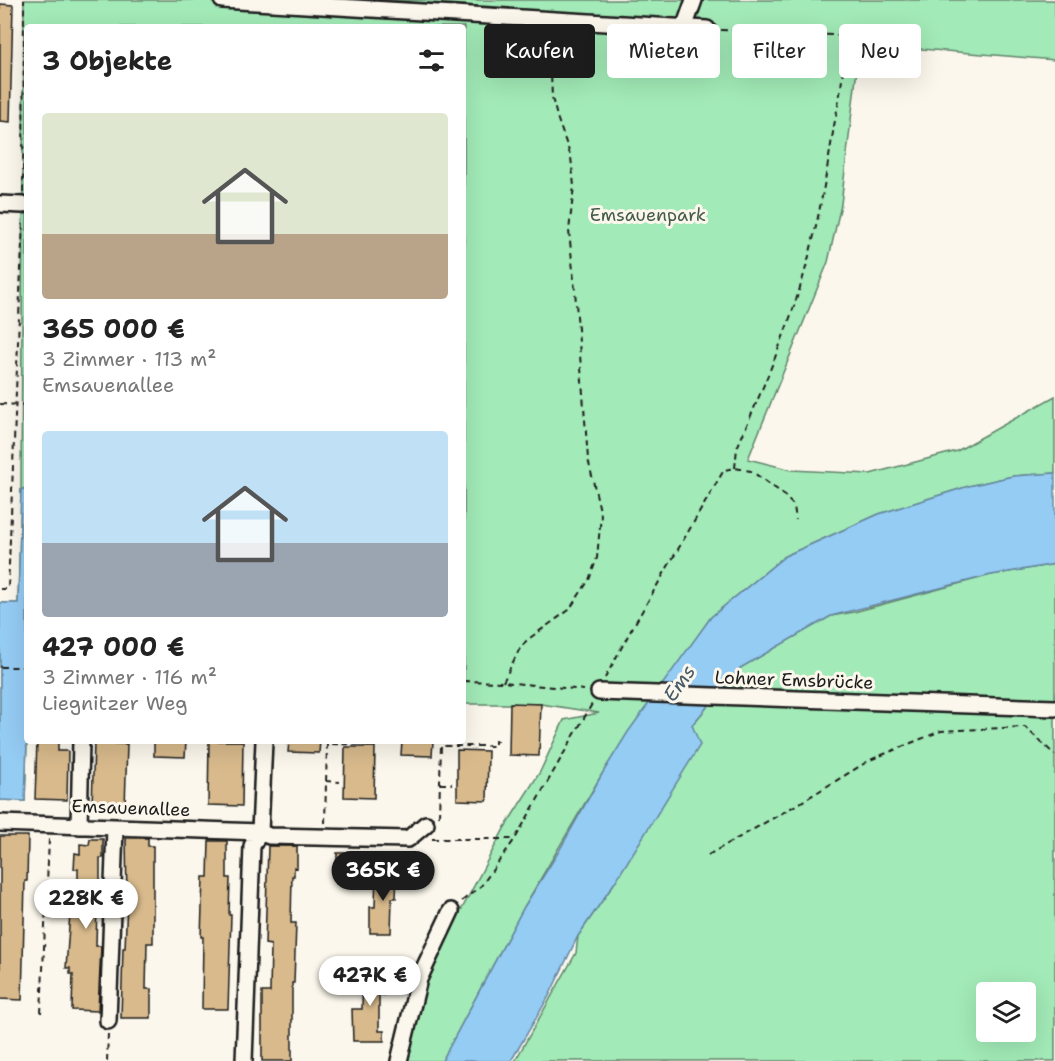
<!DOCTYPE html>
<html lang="de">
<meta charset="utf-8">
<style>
:root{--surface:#fff;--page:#f2f2f2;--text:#222;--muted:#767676;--accent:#1c1c1c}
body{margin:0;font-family:"Shantell Sans",sans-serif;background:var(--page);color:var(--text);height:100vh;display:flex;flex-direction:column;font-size:22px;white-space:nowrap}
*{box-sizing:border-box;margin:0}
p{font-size:20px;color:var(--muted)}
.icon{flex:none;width:33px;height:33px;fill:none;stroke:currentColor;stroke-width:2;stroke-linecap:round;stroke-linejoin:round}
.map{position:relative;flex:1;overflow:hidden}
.sheet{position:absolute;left:24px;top:24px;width:442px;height:720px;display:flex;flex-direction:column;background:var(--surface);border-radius:6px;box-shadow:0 6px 24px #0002}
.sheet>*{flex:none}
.guide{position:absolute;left:484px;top:24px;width:480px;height:54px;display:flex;gap:12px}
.tools{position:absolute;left:976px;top:982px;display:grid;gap:12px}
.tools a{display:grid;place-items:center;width:60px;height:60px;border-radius:6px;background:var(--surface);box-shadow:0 6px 24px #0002;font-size:30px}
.price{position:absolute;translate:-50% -51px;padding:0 14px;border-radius:21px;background:#fff;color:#222;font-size:20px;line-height:39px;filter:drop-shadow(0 2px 3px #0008)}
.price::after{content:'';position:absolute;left:50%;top:36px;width:18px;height:14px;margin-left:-9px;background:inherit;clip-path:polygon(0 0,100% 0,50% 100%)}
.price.on{background:var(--accent);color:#fff}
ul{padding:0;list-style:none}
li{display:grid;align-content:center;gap:12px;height:318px;padding:0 18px}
li span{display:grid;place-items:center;height:186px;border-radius:6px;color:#555}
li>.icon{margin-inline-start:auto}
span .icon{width:108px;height:108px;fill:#fffc;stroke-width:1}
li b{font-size:26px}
h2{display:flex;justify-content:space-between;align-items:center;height:72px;padding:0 18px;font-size:26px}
.pill{padding:0 21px;border-radius:6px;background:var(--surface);box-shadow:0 6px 24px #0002;font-size:21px;line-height:54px}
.pill.on{background:var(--accent);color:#fff}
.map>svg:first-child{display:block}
</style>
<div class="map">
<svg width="1055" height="1061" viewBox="0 0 1055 1061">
<rect width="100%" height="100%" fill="#fbf7ec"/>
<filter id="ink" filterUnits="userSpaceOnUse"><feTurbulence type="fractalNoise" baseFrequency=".0167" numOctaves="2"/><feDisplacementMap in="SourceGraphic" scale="12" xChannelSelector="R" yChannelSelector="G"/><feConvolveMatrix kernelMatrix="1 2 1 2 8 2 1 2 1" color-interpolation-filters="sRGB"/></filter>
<g filter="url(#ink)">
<path fill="#a2eab7" stroke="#5f836a" stroke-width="1.5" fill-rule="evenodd" d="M 24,0 L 1055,0 L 1055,60 L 860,44 L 841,204 L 828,262 L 748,459 L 792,470 L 870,474 L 957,451 L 1055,396 L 1055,473 L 1013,476 L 969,486 L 879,514 L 785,556 L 711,617 L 605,769 L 524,907 L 442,1061 L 400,1061 L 421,987 L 505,827 L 540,772 L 564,720 L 599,713 L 541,704 L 464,704 L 464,27 L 27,27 L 27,741 L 25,801 L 0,800 L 0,603 L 18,603 L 21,490 Z
M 1055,564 L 1055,1061 L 515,1061 L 576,953 L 578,936 L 615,882 L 692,725 L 740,668 L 831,616 L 854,612 L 991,575 ZM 987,993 L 1026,993 L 1026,1032 L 987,1032 Z"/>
<path fill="#95ccf4" stroke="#65869e" stroke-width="1.5" d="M 1055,473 L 1055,564 L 991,575 L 831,616 L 740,668 L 692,725 L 700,745 L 615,882 L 578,936 L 549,996 L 511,1061 L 442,1061 L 524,907 L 559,851 L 605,769 L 628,732 L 711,617 L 785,556 L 879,514 L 969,486 L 1013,476 Z
M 27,487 L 27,741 L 25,801 L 0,800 L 0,603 L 18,603 L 21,490 Z"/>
<path fill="#d8ba8c" stroke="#1c1c1c" stroke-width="1.5" d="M 0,4 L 13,5 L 10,122 L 0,121 Z
M 510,703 L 541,704 L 539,756 L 509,755 Z
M 37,741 L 58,741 L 58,751 L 68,751 L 67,800 L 35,799 Z
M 154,741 L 186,741 L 185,757 L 154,756 Z
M 209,741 L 243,741 L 242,806 L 208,805 Z
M 289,741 L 320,741 L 319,753 L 288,752 Z
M 402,741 L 433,741 L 432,756 L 401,755 Z
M 94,743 L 127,744 L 125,807 L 92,806 Z
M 345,747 L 375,747 L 374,798 L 344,797 Z
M 457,750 L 488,751 L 487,801 L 457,800 Z
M 0,836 L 28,836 L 27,881 L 25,881 L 22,1000 L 0,999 Z
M 126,838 L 148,838 L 148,846 L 153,846 L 153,943 L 147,943 L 146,989 L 151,989 L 151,1018 L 121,1018 L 123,948 L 125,948 L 127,901 Z
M 90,839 L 103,839 L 103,858 L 100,858 L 100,903 L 97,903 L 96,946 L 101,946 L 98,1011 L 72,1010 L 73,974 L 70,974 L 70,968 L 66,968 L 70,913 L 78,913 L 78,869 L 74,869 L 75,853 L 80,854 L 80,844 L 89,845 Z
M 209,841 L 227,841 L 227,878 L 230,878 L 229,915 L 231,915 L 228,1009 L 202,1009 L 203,937 L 201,937 L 203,877 L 208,877 Z
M 268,846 L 297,846 L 297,868 L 294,867 L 294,876 L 292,876 L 291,923 L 296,923 L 294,983 L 292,983 L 292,1061 L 262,1061 L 262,992 L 270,992 L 271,945 L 265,944 Z
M 337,853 L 363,853 L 362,873 L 337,872 Z
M 376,870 L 397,871 L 396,898 L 392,898 L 391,933 L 370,933 L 370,907 L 375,907 Z
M 363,967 L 385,968 L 384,995 L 379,994 L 379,1031 L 384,1031 L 384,1041 L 353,1041 L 352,1009 L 362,1009 Z"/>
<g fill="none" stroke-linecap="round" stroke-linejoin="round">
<defs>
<path id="minor" d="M 222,0 L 707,29
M 684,28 L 694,0
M 0,204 L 23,205
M 599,692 L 1055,708
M 0,823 L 260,832 L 269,836 L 408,839 L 426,824
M 79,826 L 81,741
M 108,1021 L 115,828
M 244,1061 L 252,846 L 260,832 L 264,741
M 399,1061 L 419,979 L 451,911"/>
</defs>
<use href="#minor" stroke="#1c1c1c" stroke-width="20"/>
<path stroke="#1c1c1c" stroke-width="2" stroke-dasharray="6 4.5" stroke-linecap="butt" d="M 277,27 L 277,18
M 721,30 L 856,36
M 23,192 L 24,0
M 0,404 L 27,405
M 735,468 L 737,448 C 764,385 792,322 809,256 C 820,213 827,170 834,126 C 839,100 848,61 840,36
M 0,589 L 8,589 L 23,219
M 0,667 L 27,667
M 605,678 L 630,632 L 724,470 L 735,468 L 751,471 L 782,493 L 794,506 L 796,520
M 464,681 L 503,682 L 584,690
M 503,682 L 519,650 L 527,640 L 569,610 L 589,580 L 597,558 L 601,515 L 588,459 L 575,290 L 569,231 L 574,186 L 571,157 L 558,120 L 552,98 L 551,73 L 546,34
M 326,781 L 340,782
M 440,784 L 452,784
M 439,816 L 441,746 L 495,746 L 495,741 L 502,741
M 325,823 L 327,744 L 386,745 L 386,741
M 432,839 L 515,839
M 708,855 L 798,804 L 870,760 L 911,743 L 941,731 L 1025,727 L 1055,755
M 462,901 L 481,886 L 515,839 L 592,704
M 41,1013 L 49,839
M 107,1061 L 108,1034"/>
<use href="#minor" stroke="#fbf7ec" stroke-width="15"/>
</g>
</g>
<g text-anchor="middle" stroke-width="6" stroke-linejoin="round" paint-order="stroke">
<g font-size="18" fill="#445a4a" stroke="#fbf7ec">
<text x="648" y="221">Emsauenpark</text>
</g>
<g font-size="18" fill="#1c1c1c" stroke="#fbf7ec">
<text transform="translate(794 680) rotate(2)" y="6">Lohner Emsbrücke</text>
<text transform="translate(131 808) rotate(2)" y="6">Emsauenallee</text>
</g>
<g font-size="20" font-style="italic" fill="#465a68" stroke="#fbf7ec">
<text transform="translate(679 683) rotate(-55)" y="7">Ems</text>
</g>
</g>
</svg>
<div class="tools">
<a><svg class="icon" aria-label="layers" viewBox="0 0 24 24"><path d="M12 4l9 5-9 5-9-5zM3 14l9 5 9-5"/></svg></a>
</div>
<b class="price on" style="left:383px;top:902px">365K €</b>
<b class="price" style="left:86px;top:930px">228K €</b>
<b class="price" style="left:370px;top:1007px">427K €</b>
<div class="guide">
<a class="pill on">Kaufen</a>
<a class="pill">Mieten</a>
<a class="pill">Filter</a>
<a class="pill">Neu</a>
</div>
<section class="sheet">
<h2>3 Objekte<svg class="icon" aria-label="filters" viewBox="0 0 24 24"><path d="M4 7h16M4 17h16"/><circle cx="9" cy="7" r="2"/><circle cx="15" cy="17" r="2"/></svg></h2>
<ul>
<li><span style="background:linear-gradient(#dfe7d0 65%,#b9a48a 0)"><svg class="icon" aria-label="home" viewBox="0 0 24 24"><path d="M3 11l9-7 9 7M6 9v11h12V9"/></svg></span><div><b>365 000 €</b><p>3 Zimmer · 113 m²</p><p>Emsauenallee</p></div></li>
<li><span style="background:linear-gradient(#bfe0f5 60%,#9aa5b1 0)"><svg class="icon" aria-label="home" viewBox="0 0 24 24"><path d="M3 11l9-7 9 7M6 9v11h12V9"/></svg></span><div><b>427 000 €</b><p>3 Zimmer · 116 m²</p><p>Liegnitzer Weg</p></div></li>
</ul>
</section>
</div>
